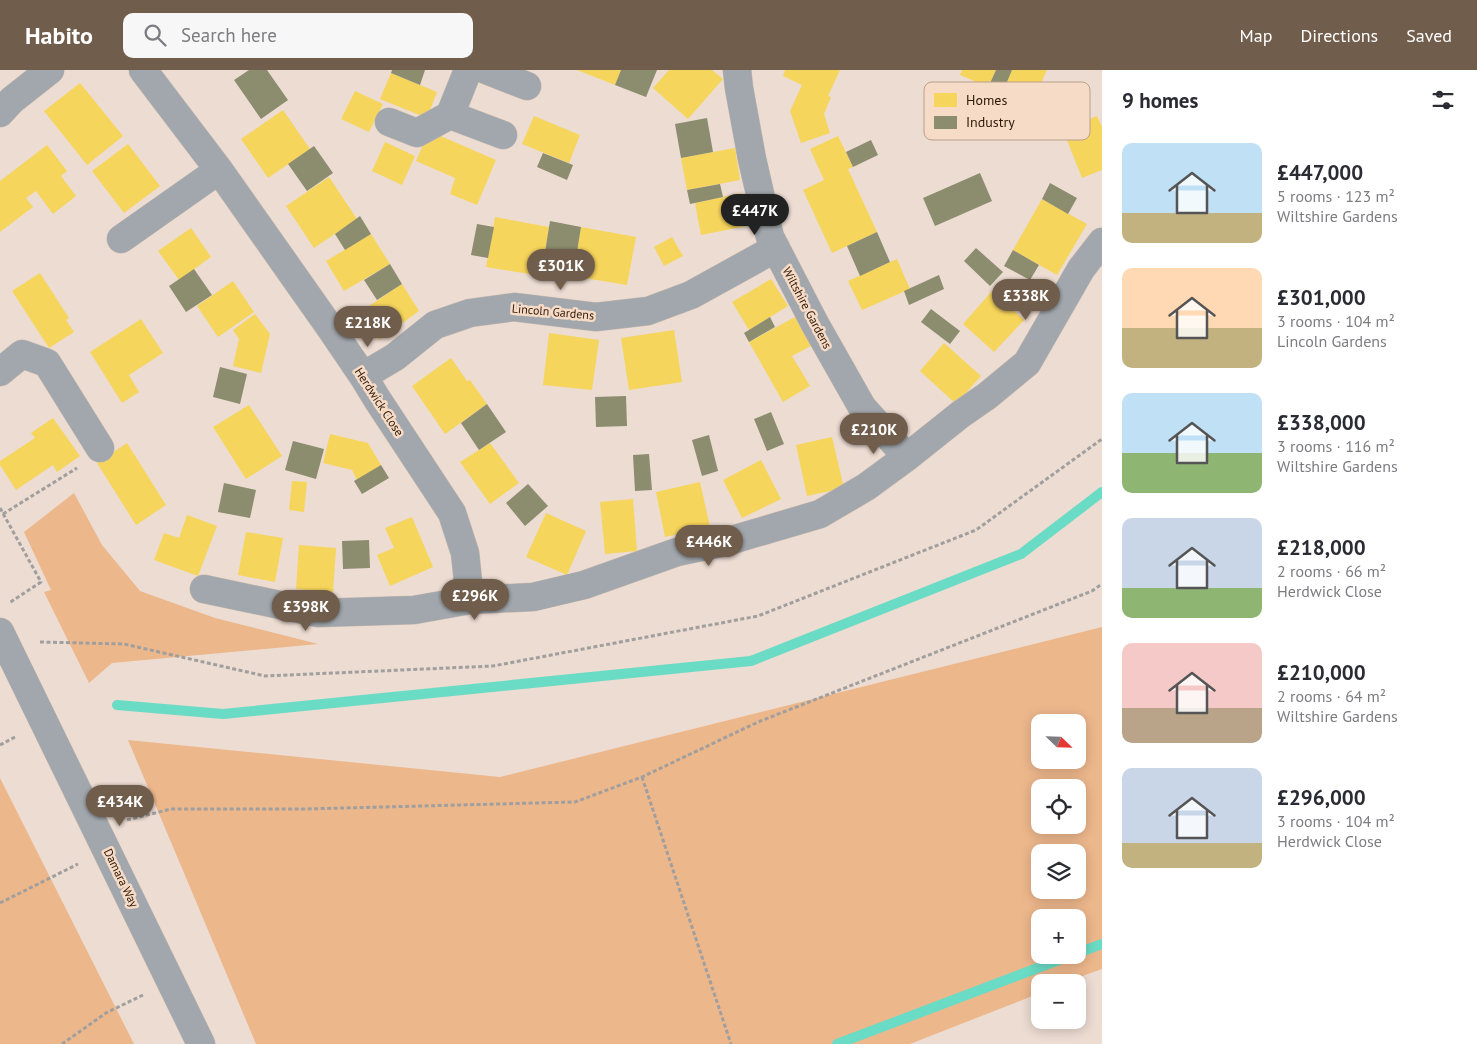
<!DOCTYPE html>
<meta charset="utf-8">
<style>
:root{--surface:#fff;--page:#f7f7f7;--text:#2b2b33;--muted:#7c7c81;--accent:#715d4c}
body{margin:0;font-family:"PT Sans",sans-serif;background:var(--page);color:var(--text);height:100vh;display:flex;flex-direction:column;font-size:19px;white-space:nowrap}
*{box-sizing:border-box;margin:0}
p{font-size:16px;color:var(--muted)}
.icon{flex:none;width:28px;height:28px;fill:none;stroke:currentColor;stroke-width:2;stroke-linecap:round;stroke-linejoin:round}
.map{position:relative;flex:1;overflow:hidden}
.panel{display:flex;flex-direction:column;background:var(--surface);width:375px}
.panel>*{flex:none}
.needle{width:32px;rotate:113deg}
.controls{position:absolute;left:1031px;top:644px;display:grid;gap:10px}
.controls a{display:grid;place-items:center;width:55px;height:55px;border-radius:10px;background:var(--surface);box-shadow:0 2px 12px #0003;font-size:25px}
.price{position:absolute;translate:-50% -42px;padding:0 11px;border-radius:18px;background:var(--accent);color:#fff;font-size:16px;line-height:32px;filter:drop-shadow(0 1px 2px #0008)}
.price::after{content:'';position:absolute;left:50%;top:30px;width:15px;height:11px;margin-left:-8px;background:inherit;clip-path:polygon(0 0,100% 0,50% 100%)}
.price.current{background:#222;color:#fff}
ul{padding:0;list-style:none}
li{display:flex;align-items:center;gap:15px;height:125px;padding:0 20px}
li span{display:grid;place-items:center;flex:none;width:140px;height:100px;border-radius:10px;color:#555}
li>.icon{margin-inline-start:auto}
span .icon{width:60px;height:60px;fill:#fffc;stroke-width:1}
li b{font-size:21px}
h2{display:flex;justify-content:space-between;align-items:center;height:60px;padding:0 20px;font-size:21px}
header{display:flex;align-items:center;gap:30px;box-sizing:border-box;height:70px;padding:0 25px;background:var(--accent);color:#fff}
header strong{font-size:24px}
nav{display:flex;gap:28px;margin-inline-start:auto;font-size:18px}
.search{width:350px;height:45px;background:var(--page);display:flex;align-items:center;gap:12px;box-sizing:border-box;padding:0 18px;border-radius:10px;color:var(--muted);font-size:19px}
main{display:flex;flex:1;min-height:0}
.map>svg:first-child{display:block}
</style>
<header>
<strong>Habito</strong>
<div class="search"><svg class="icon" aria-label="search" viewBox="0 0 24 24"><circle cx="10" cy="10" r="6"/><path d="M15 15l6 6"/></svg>Search here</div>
<nav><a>Map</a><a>Directions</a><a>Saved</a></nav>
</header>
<main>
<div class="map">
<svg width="1102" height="974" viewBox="0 0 1102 974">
<rect width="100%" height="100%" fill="#ecdcd2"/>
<path fill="#edb78c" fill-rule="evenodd" d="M 74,423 L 102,475 L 140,521 L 215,548 L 318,574 L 112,593 L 89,613 L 44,522 L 51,520 L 24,462 Z
M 1102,557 L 1102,899 L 1066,912 L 1040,912 L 1040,923 L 910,974 L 256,974 L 128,670 L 500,707 ZM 1040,652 L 1078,652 L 1078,690 L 1040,690 ZM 1040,718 L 1078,718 L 1078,755 L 1040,755 ZM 1078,782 L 1078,820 L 1040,820 L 1040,782 ZM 1040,848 L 1078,848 L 1078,885 L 1040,885 Z
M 0,708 L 134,974 L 0,974 Z"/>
<path fill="#f6d55c" d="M 577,0 L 621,0 L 615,15 Z
M 669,0 L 712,0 L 723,9 L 688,49 L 653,18 Z
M 785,0 L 840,0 L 828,26 L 831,27 L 824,44 L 830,63 L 801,73 L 790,41 L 802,15 L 783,6 Z
M 962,0 L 996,0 L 988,17 L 960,5 Z
M 1012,0 L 1047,0 L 1030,37 L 1001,24 Z
M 391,3 L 437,22 L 427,48 L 380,29 Z
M 80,13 L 123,66 L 87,95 L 44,41 Z
M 355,21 L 383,34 L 369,62 L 341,49 Z
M 283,40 L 310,79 L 268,108 L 241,69 Z
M 534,46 L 580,65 L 569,93 L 522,74 Z
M 1097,46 L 1102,57 L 1102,100 L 1082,108 L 1063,60 Z
M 429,61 L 496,90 L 477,135 L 450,124 L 455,108 L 416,91 Z
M 838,66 L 853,97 L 848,99 L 877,162 L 832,183 L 803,120 L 824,110 L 810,79 Z
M 385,72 L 415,86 L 402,115 L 372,101 Z
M 128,74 L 160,116 L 124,143 L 92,101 Z
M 47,75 L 67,101 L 61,106 L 76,126 L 53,144 L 36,121 L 26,128 L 33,137 L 0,162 L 0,111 Z
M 735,78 L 740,110 L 687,120 L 681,88 Z
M 329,107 L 357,149 L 314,178 L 286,136 Z
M 741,123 L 747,156 L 701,165 L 695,133 Z
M 1042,129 L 1087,154 L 1057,205 L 1013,180 Z
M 495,147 L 549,157 L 541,206 L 486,197 Z
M 581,157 L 636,167 L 627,215 L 572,206 Z
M 191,158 L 211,187 L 179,210 L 158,181 Z
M 371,164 L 390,194 L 344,221 L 326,191 Z
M 672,167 L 683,186 L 664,196 L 654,177 Z
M 897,189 L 910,219 L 862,240 L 848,211 Z
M 40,203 L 69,248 L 66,250 L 74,262 L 49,278 L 12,221 Z
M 771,209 L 788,236 L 749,260 L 732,232 Z
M 233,211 L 254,242 L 218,267 L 197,236 Z
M 402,214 L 419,241 L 379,270 L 360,242 Z
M 992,221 L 1024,250 L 994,282 L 963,254 Z
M 255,244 L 270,264 L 261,303 L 233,296 L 239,269 L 233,260 Z
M 795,247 L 811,276 L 792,286 L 810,316 L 783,332 L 749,272 Z
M 141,249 L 163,283 L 129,305 L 139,322 L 122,333 L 90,282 Z
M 674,260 L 682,312 L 629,320 L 621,268 Z
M 549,263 L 599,270 L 592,320 L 543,315 Z
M 944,273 L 981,306 L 956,334 L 920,301 Z
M 451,288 L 467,311 L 470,310 L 487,334 L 445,364 L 412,316 Z
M 249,335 L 282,386 L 246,409 L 213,357 Z
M 53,348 L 80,386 L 57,402 L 53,395 L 16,420 L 0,395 L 0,391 L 35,368 L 31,363 Z
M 330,364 L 368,373 L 381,395 L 357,410 L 352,400 L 323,393 Z
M 832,367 L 844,418 L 807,426 L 796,375 Z
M 127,373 L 166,435 L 136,455 L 97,393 Z
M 490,373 L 519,413 L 490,434 L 460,392 Z
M 761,390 L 781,429 L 742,448 L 723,410 Z
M 292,411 L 307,412 L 304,442 L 289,440 Z
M 700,412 L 710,457 L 665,467 L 656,422 Z
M 633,429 L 637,481 L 605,484 L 600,432 Z
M 546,443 L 586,461 L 567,505 L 526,487 Z
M 187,445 L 217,456 L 198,506 L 154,490 L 164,463 L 179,468 Z
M 412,447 L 433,497 L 390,516 L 377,485 L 394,478 L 385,458 Z
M 246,462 L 283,468 L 275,512 L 238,505 Z
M 299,475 L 336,478 L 333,522 L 296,519 Z"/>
<path fill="#8c8c6e" d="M 249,0 L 267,0 L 288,30 L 261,49 L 234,10 Z
M 392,0 L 425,0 L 420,15 L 391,3 Z
M 621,0 L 657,0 L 646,27 L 615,15 Z
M 996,0 L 1012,0 L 1001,26 L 987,20 Z
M 707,48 L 713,82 L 681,88 L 675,54 Z
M 871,70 L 878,85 L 853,97 L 846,82 Z
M 314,76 L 333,103 L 307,121 L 288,94 Z
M 543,83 L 573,95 L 567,110 L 537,97 Z
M 980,103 L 992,131 L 935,156 L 923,128 Z
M 1050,113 L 1077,128 L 1068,144 L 1042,129 Z
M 720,114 L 723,127 L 690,134 L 687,120 Z
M 360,146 L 371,164 L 345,180 L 335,164 Z
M 550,151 L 581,157 L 576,188 L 545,182 Z
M 477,154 L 494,157 L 488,188 L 471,185 Z
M 877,162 L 890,192 L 860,206 L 847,176 Z
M 976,178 L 1003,202 L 990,216 L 964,191 Z
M 1013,180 L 1039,195 L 1030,210 L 1004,196 Z
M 390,194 L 402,214 L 377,230 L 364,210 Z
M 194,199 L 212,225 L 186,242 L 169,216 Z
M 939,205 L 944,219 L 909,235 L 904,221 Z
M 931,239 L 960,261 L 950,274 L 921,252 Z
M 770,247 L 775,257 L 749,272 L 744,263 Z
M 220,297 L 247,304 L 240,334 L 213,327 Z
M 626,326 L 627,356 L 596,357 L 595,327 Z
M 487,334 L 506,362 L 479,380 L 461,353 Z
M 771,342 L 784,374 L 767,381 L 754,349 Z
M 709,365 L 718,401 L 702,406 L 692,370 Z
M 293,371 L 324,379 L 316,409 L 285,400 Z
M 649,384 L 652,420 L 635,421 L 633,385 Z
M 381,395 L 389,408 L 362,424 L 354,411 Z
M 224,413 L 256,420 L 250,448 L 218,442 Z
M 528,414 L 548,436 L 525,456 L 506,433 Z
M 369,470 L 370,498 L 343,499 L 342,471 Z"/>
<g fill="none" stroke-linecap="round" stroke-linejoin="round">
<path stroke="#6adbc4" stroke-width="10" d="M 117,635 L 223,644 L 751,591 L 1021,484 L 1102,422
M 1078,883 L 1102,874
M 837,974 L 1072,885"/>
<defs>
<path id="minor" d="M 143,0 L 219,100 L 331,259 L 363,306 L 377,329 L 452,443 L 465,483 L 470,530
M 486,0 L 527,16
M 737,0 L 739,18 L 752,89 L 770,167 L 815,254 L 862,337 L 907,387 L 961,344 L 987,326 L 1027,293 L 1081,199 L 1102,172
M 0,43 L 12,30 L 50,0
M 450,45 L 503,65
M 389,52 L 417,63 L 450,45 L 468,0
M 121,169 L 219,100
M 0,302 L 22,284 L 47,293 L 100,378
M 363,306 L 395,287 L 435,255 L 470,243 L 514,237 L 596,247 L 648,241 L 691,225 L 776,178
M 204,519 L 318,543 L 414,540 L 470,530 L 533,527 L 584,515 L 677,482 L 725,472 L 820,444 L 866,417 L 907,387
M 0,562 L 201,974"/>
</defs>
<use href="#minor" stroke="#c8baaf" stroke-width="29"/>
<path stroke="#a09f9e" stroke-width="3" stroke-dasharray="4 2.5" stroke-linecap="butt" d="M 0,438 L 41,512 L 9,533
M 3,444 L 77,398
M 40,572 L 124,574 L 265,606 L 493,596 L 758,546 L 976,460 L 1102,369
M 0,675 L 15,667
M 642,707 L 731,974
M 127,750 L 171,739 L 305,739 L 575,732 L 642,707 L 758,652 L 1092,521 L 1102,514
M 0,833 L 78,794
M 62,974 L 106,943 L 143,925"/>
<use href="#minor" stroke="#a1a7ac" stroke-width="28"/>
</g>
<g text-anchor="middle" stroke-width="5" stroke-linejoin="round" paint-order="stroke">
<g font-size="12" fill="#2f1804" stroke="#f6dbc7">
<text transform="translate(807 238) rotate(62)" y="4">Wiltshire Gardens</text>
<text transform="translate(553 242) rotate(5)" y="4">Lincoln Gardens</text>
<text transform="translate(379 332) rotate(57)" y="4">Herdwick Close</text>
<text transform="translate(121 808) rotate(64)" y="4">Damara Way</text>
</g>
</g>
<rect x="924" y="12" width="166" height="58" rx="8" fill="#f6dbc7" stroke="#baa08c" stroke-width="1"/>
<rect x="934" y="23" width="23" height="14" fill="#f6d55c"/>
<rect x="934" y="46" width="23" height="13" fill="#8c8c6e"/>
<g font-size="14" fill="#2f1804">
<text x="966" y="35">Homes</text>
<text x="966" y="57">Industry</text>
</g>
</svg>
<div class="controls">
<a><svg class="needle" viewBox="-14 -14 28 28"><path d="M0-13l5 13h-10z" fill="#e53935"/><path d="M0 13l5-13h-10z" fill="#7c7c81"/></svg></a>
<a><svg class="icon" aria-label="locate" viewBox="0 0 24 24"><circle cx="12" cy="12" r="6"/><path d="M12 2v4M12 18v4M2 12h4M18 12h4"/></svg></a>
<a><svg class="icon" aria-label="layers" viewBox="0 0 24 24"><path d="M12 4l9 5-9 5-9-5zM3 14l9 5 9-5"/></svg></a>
<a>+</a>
<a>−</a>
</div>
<b class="price current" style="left:755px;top:166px">£447K</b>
<b class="price" style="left:561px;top:221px">£301K</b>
<b class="price" style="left:1026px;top:251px">£338K</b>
<b class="price" style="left:368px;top:278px">£218K</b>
<b class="price" style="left:874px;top:385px">£210K</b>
<b class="price" style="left:709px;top:497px">£446K</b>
<b class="price" style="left:475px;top:551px">£296K</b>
<b class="price" style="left:306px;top:562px">£398K</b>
<b class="price" style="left:120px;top:757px">£434K</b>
</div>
<section class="panel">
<h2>9 homes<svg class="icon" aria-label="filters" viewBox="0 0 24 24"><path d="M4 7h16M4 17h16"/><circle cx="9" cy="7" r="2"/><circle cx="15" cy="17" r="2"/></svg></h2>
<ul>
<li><span style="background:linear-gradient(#bfe0f5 70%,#c2b280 0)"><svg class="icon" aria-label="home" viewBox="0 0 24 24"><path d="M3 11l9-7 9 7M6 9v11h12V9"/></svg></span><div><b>£447,000</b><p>5 rooms · 123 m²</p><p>Wiltshire Gardens</p></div></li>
<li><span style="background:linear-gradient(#ffd9b3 60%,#c2b280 0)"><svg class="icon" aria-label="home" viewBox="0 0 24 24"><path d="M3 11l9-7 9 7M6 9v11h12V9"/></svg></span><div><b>£301,000</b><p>3 rooms · 104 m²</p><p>Lincoln Gardens</p></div></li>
<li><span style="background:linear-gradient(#bfe0f5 60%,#8fb573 0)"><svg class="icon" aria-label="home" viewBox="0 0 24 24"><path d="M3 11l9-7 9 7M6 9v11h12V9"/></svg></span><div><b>£338,000</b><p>3 rooms · 116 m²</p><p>Wiltshire Gardens</p></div></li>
<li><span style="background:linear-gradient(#c9d6e8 70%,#8fb573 0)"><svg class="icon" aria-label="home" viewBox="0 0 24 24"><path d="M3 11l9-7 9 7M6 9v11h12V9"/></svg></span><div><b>£218,000</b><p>2 rooms · 66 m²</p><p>Herdwick Close</p></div></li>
<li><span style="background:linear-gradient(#f6c9c9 65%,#b9a48a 0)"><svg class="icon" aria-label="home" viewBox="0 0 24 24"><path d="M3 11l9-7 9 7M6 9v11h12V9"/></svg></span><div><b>£210,000</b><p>2 rooms · 64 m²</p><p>Wiltshire Gardens</p></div></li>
<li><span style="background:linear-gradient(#c9d6e8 75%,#c2b280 0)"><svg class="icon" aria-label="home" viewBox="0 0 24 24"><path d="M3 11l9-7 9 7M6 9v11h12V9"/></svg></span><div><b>£296,000</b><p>3 rooms · 104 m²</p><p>Herdwick Close</p></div></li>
</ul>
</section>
</main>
